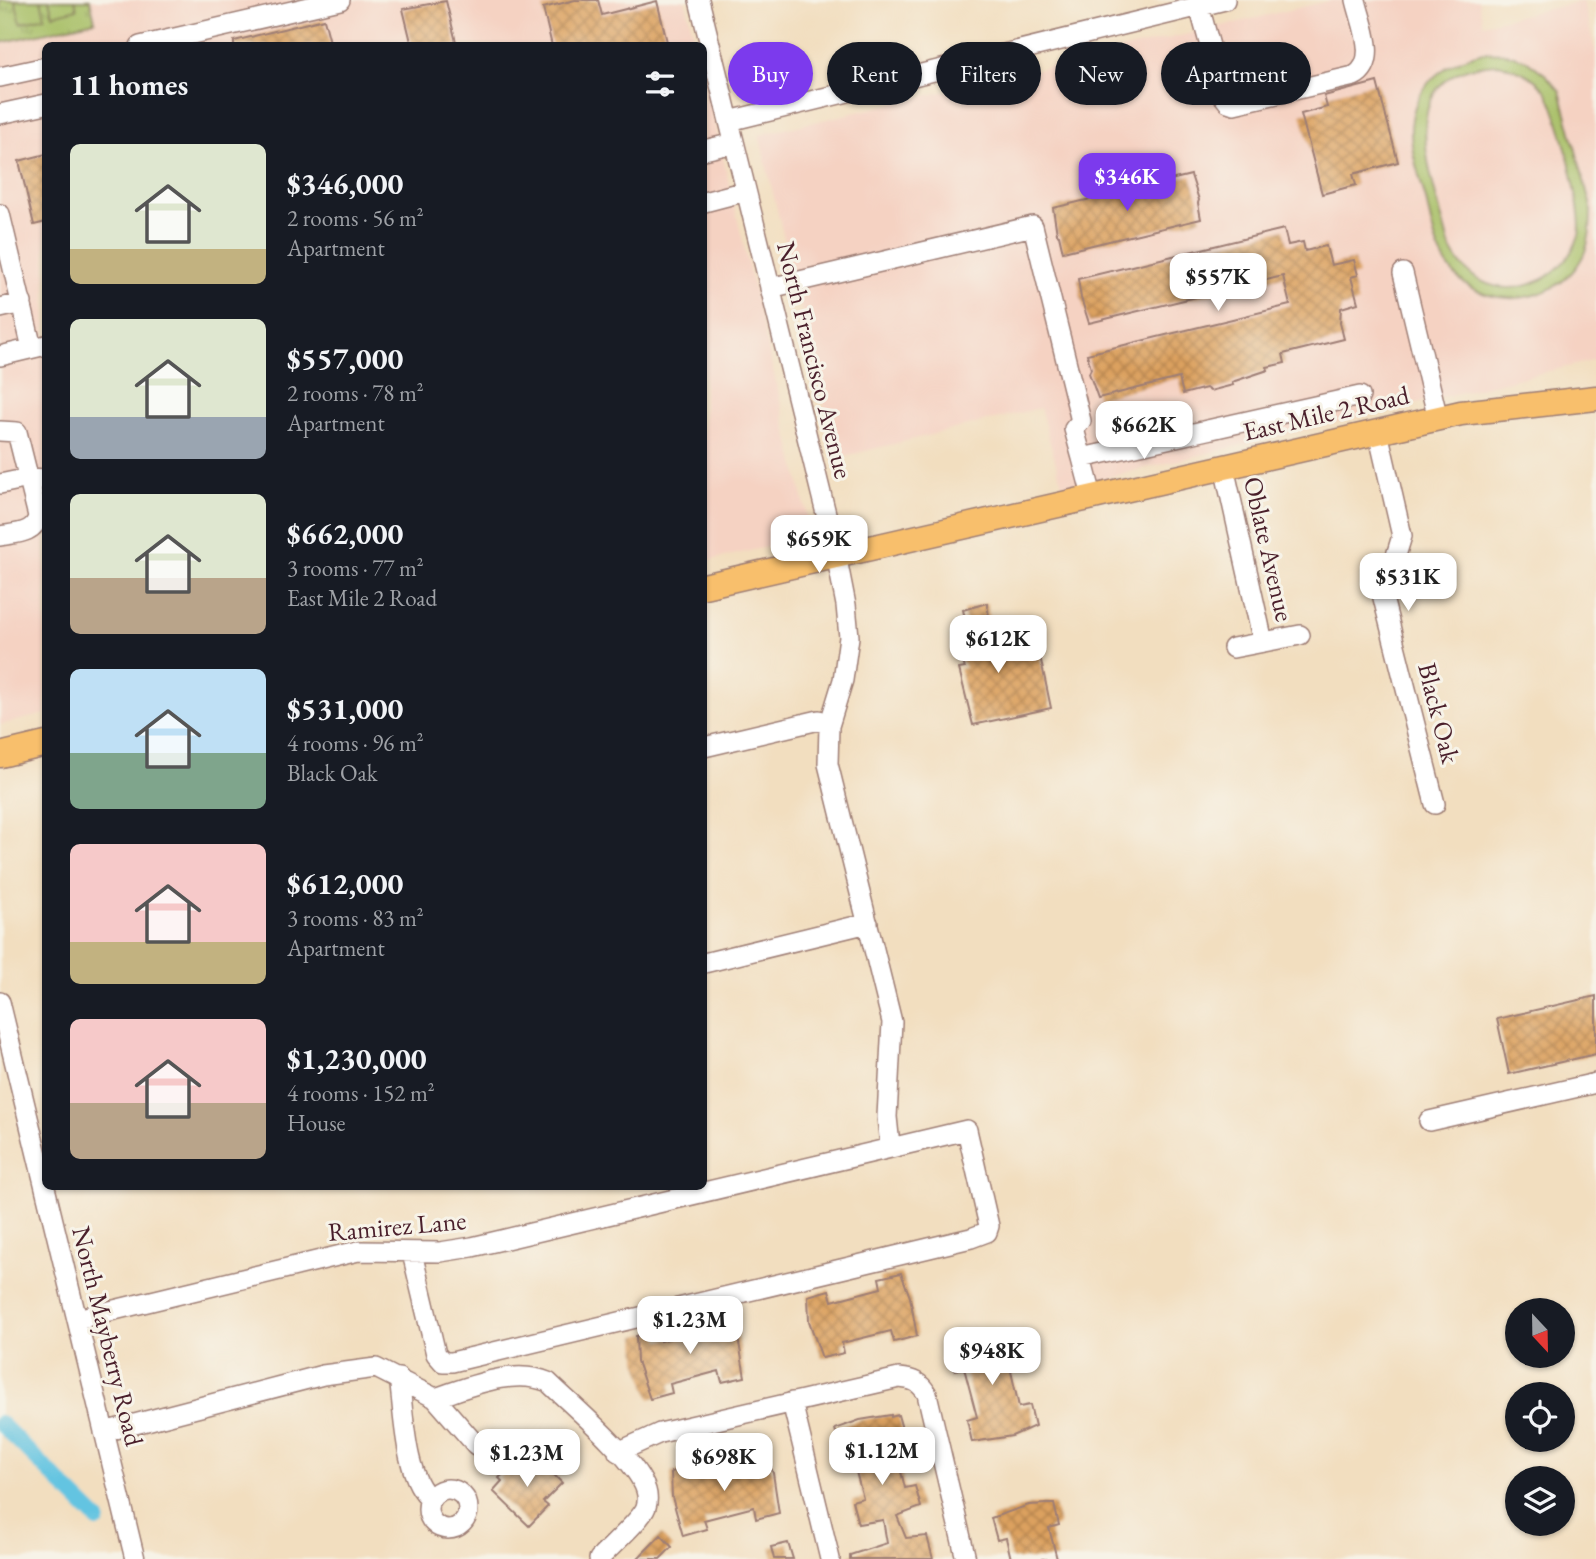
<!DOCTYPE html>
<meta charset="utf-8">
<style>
:root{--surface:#171b24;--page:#242831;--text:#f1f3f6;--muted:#9ea1a6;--accent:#7c3aed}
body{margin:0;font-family:"EB Garamond",serif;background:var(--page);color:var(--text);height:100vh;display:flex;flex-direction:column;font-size:26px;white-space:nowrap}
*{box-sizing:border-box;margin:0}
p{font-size:23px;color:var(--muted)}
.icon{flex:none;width:38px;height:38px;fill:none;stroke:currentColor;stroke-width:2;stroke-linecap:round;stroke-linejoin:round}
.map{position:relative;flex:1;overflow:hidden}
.panel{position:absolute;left:42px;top:42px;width:665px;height:1148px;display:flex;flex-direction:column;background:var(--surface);border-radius:10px;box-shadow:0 2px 5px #0004}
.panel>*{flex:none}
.top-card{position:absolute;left:728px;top:42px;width:665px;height:63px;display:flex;gap:14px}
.needle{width:46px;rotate:158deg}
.fabs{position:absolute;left:1505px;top:1298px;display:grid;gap:14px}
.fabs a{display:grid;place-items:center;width:70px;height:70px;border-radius:50%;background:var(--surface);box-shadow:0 2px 5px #0004;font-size:35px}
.price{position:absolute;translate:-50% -60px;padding:0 16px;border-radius:14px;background:#fff;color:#222;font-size:23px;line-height:46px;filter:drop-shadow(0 2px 4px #0008)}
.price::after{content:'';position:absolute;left:50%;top:42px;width:21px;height:16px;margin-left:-10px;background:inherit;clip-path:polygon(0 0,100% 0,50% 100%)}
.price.on{background:var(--accent);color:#fff}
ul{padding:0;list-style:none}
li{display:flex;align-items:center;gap:21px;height:175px;padding:0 28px}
li span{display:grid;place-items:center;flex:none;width:196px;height:140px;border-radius:10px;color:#555}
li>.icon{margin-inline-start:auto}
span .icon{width:84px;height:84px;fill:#fffc;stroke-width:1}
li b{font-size:30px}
h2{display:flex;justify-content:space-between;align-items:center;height:84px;padding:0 28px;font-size:30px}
.tag{padding:0 24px;border-radius:32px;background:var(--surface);box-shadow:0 2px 5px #0004;font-size:24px;line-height:63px}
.tag.on{background:var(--accent);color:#fff}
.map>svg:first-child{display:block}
</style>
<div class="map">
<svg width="1596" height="1559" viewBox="0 0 1596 1559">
<defs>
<pattern id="grass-tufts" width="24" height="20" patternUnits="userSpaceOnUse" patternTransform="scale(1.75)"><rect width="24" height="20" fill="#a6be63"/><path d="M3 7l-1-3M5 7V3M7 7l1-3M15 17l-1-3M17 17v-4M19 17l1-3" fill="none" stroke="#899a52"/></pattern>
<pattern id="building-cross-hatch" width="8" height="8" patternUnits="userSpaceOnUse" patternTransform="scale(1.75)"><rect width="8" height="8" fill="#dca15e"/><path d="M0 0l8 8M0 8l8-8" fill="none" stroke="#b4834e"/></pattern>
</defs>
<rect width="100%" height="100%" fill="#f7f3e8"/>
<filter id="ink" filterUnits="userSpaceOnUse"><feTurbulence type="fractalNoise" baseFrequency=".0143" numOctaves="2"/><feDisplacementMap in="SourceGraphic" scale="14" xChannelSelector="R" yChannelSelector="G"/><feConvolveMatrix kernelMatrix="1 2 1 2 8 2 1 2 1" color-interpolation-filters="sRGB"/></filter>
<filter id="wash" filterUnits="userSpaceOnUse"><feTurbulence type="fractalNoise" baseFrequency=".00686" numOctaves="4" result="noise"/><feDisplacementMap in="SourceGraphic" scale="28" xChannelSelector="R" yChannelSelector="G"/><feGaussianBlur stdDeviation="1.57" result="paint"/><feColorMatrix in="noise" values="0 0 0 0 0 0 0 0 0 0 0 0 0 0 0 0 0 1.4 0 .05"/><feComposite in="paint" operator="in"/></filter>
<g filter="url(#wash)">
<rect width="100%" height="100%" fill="#f2debf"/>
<path fill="#f5d2c2" d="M 0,0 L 685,0 L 696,45 L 46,46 L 45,714 L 0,725 Z
M 1332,0 L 1478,0 L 1483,24 L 1583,1 L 1596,54 L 1596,360 L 1063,488 L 1040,408 L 837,458 L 759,135 Z
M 704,77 L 810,527 L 803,538 L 704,562 Z"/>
<path fill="url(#grass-tufts)" stroke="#786e47" stroke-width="2" d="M 0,0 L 90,0 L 95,21 L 0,43 Z"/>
<path fill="#a6be63" stroke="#786e47" stroke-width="2" fill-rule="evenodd" d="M 15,0 L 41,0 L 45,17 L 21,23 Z
M 49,0 L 75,0 L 77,9 L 53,15 Z
M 1483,52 L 1504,53 L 1526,60 L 1546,75 L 1560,91 L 1591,207 C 1591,226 1590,247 1579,263 C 1554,303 1492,310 1458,278 C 1436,257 1432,228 1426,200 C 1420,178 1410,151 1411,127 C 1414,84 1444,63 1483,52 ZM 1499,64 C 1517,69 1533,75 1545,90 C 1558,106 1585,216 1579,235 C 1564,283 1502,308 1464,268 C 1458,262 1453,253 1449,245 C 1433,177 1385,68 1499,64 Z"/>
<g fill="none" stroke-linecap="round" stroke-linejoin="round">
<path stroke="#63c4e1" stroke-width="16" d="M 0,1423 L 98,1520"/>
</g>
<g id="blocks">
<path fill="url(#building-cross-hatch)" d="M 575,0 L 598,0 L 602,15 L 657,1 L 668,46 L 552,46 L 543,8 Z
M 446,1 L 457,46 L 412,46 L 403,9 Z
M 324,19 L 331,46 L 234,46 L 234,41 Z
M 1377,82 L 1398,162 L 1353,174 L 1356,185 L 1322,194 L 1301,114 L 1327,107 L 1324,96 Z
M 46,154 L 46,222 L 34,225 L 19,161 Z
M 1191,175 L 1199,200 L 1198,203 L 1201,219 L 1063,252 L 1059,235 L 1057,234 L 1053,208 Z
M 1284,229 L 1288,245 L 1303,242 L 1305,251 L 1326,246 L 1331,265 L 1354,260 L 1358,275 L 1351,277 L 1358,303 L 1341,308 L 1340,323 L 1344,339 L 1283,354 L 1285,363 L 1267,367 L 1268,370 L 1232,382 L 1233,385 L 1210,391 L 1206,388 L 1183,394 L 1179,378 L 1098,398 L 1089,373 L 1091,369 L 1087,354 L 1290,305 L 1283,276 L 1089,323 L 1081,298 L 1078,279 Z
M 987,603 L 992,638 L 997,636 L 1004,661 L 1039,651 L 1051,708 L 973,725 L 959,669 L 965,668 L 957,647 L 971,643 L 963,610 Z
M 1596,996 L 1596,1054 L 1509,1074 L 1497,1019 Z
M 901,1273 L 910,1297 L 917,1336 L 894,1342 L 891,1331 L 842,1343 L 844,1353 L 822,1358 L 809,1321 L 808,1296 L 829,1290 L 832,1301 L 881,1288 L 879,1278 Z
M 729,1313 L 738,1337 L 745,1377 L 722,1382 L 719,1371 L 670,1384 L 672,1393 L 650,1399 L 637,1361 L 636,1336 L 657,1331 L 660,1341 L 709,1328 L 707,1319 Z
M 996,1334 L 1013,1334 L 1018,1355 L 1008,1358 L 1019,1407 L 1030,1405 L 1035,1426 L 1012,1436 L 972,1442 L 967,1420 L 977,1417 L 964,1368 L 955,1370 L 950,1348 L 974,1339 Z
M 891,1415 L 891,1417 L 898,1415 L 904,1436 L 893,1439 L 905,1488 L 915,1486 L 921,1507 L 897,1516 L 906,1538 L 927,1536 L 933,1559 L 850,1559 L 850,1555 L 887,1543 L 883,1520 L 858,1524 L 852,1501 L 863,1498 L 850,1449 L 841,1451 L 835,1429 L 860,1420 Z
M 763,1450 L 773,1473 L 779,1513 L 756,1519 L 754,1507 L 704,1520 L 707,1529 L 683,1536 L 672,1497 L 671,1472 L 692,1467 L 694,1477 L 744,1465 L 742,1455 Z
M 534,1454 L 562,1483 L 543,1502 L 548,1506 L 529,1526 L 493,1491 L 502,1481 L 499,1478 L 511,1466 L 515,1469 L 524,1460 L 527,1462 Z
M 1047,1504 L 1054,1504 L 1059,1525 L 1049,1528 L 1057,1559 L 1011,1559 L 1006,1538 L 997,1540 L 991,1518 L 1029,1505 Z
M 661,1535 L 672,1547 L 660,1559 L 637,1559 Z
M 788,1543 L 793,1559 L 774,1559 L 771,1547 Z"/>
</g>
</g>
<g filter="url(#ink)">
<use href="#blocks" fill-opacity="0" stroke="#9e7e75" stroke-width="2"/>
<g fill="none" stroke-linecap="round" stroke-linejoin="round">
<defs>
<path id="minor" d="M 699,0 L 836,554 L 846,605 L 849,637 L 843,680 L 829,726 L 828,764 L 892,1022 L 887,1117 L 890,1146
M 1199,6 L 1224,97 L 1228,102 L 1234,104 L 1354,76 C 1380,62 1361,23 1356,0
M 140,46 L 340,0
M 0,77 L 46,67
M 0,114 L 46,104
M 729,121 L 1225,0
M 704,150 L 734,143
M 704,202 L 746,191
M 0,214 L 32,348
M 1403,273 L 1438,419
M 770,288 L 1033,226 L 1081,421 L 1074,429 L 1082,458
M 0,308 L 22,303
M 0,356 L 46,345
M 0,431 L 17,432 L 38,516 C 35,534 15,533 0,536
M 1378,432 L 1402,536 L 1383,598 L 1435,804
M 1224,467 L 1263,642
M 0,484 L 29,478 L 46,479
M 1092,496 L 1082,458 L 1360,396
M 1233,648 L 1300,635
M 704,747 L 819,720 L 829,726
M 704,963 L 868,923
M 0,1002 L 135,1559
M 1429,1121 L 1596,1083
M 77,1319 L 358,1251 L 440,1252 L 472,1247 L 967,1130 L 989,1226 L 987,1232 L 971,1238 L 452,1362 L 443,1362 L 436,1354 L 412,1253
M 399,1378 C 404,1410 404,1479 431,1499
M 435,1398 L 476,1445
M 792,1402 L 830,1559
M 104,1432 L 323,1375 L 376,1368 L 435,1398 C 469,1387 513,1367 548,1382 C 575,1408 625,1450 642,1481 C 646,1488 649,1498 646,1507 C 642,1519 609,1548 599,1559
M 618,1452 L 660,1433 L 899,1378 C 913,1379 920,1382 927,1394 L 966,1559
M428 1509a20 20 0 1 1 40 0a20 20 0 1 1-40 0Z"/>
<path id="major" d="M 704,586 L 1461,413 L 1596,398
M 0,755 L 46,744"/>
</defs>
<use href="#minor" stroke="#9e7e75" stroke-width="22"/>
<use href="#major" stroke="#9e7e75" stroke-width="27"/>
<use href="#minor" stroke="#fff" stroke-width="19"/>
<use href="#major" stroke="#f8bf6c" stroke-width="24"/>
</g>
</g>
<g text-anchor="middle" stroke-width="6" stroke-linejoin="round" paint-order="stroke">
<g font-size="26" fill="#4a1f2b" stroke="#f7f3e8">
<text transform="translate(815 360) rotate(76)" y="9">North Francisco Avenue</text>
<text transform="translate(1326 413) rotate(-13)" y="9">East Mile 2 Road</text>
<text transform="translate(1269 549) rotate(77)" y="9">Oblate Avenue</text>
<text transform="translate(1439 713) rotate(76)" y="9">Black Oak</text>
<text transform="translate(397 1226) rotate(-5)" y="9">Ramirez Lane</text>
<text transform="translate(108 1336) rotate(76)" y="9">North Mayberry Road</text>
</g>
</g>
</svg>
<div class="fabs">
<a><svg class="needle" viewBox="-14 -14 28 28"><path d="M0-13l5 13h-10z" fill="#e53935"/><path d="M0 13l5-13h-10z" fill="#9ea1a6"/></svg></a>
<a><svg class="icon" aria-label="locate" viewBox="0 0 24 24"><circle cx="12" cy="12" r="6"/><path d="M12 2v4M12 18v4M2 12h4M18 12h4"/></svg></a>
<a><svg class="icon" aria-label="layers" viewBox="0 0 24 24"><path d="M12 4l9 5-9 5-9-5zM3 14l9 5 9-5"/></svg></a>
</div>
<b class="price on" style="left:1127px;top:213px">$346K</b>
<b class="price" style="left:1218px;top:313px">$557K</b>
<b class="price" style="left:1144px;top:461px">$662K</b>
<b class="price" style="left:819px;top:575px">$659K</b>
<b class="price" style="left:1408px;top:613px">$531K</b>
<b class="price" style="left:998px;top:675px">$612K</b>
<b class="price" style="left:690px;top:1356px">$1.23M</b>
<b class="price" style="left:992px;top:1387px">$948K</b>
<b class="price" style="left:882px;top:1487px">$1.12M</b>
<b class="price" style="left:527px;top:1489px">$1.23M</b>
<b class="price" style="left:724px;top:1493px">$698K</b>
<div class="top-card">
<a class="tag on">Buy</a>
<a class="tag">Rent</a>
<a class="tag">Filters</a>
<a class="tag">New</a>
<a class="tag">Apartment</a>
</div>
<section class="panel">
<h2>11 homes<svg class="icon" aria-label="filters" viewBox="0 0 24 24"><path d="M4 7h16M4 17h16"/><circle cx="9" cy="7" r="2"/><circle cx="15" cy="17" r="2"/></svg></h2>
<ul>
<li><span style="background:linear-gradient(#dfe7d0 75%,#c2b280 0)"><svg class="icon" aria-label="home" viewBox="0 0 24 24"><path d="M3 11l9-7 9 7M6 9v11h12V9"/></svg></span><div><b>$346,000</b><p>2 rooms · 56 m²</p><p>Apartment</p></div></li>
<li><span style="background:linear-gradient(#dfe7d0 70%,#9aa5b1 0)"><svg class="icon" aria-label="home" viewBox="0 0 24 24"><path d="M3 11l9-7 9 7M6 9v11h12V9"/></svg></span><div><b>$557,000</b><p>2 rooms · 78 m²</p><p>Apartment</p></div></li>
<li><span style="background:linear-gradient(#dfe7d0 60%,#b9a48a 0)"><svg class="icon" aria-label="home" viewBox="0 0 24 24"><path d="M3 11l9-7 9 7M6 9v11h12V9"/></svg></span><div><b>$662,000</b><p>3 rooms · 77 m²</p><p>East Mile 2 Road</p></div></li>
<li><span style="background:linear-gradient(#bfe0f5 60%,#7fa58c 0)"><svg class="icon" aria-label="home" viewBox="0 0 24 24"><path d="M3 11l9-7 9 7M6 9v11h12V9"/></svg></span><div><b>$531,000</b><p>4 rooms · 96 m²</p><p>Black Oak</p></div></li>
<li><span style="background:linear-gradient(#f6c9c9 70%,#c2b280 0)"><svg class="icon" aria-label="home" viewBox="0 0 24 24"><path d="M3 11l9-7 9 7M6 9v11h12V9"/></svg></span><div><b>$612,000</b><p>3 rooms · 83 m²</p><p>Apartment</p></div></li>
<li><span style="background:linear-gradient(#f6c9c9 60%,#b9a48a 0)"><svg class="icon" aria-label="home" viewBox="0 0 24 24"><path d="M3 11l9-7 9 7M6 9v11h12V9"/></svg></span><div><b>$1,230,000</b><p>4 rooms · 152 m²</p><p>House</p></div></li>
</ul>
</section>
</div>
